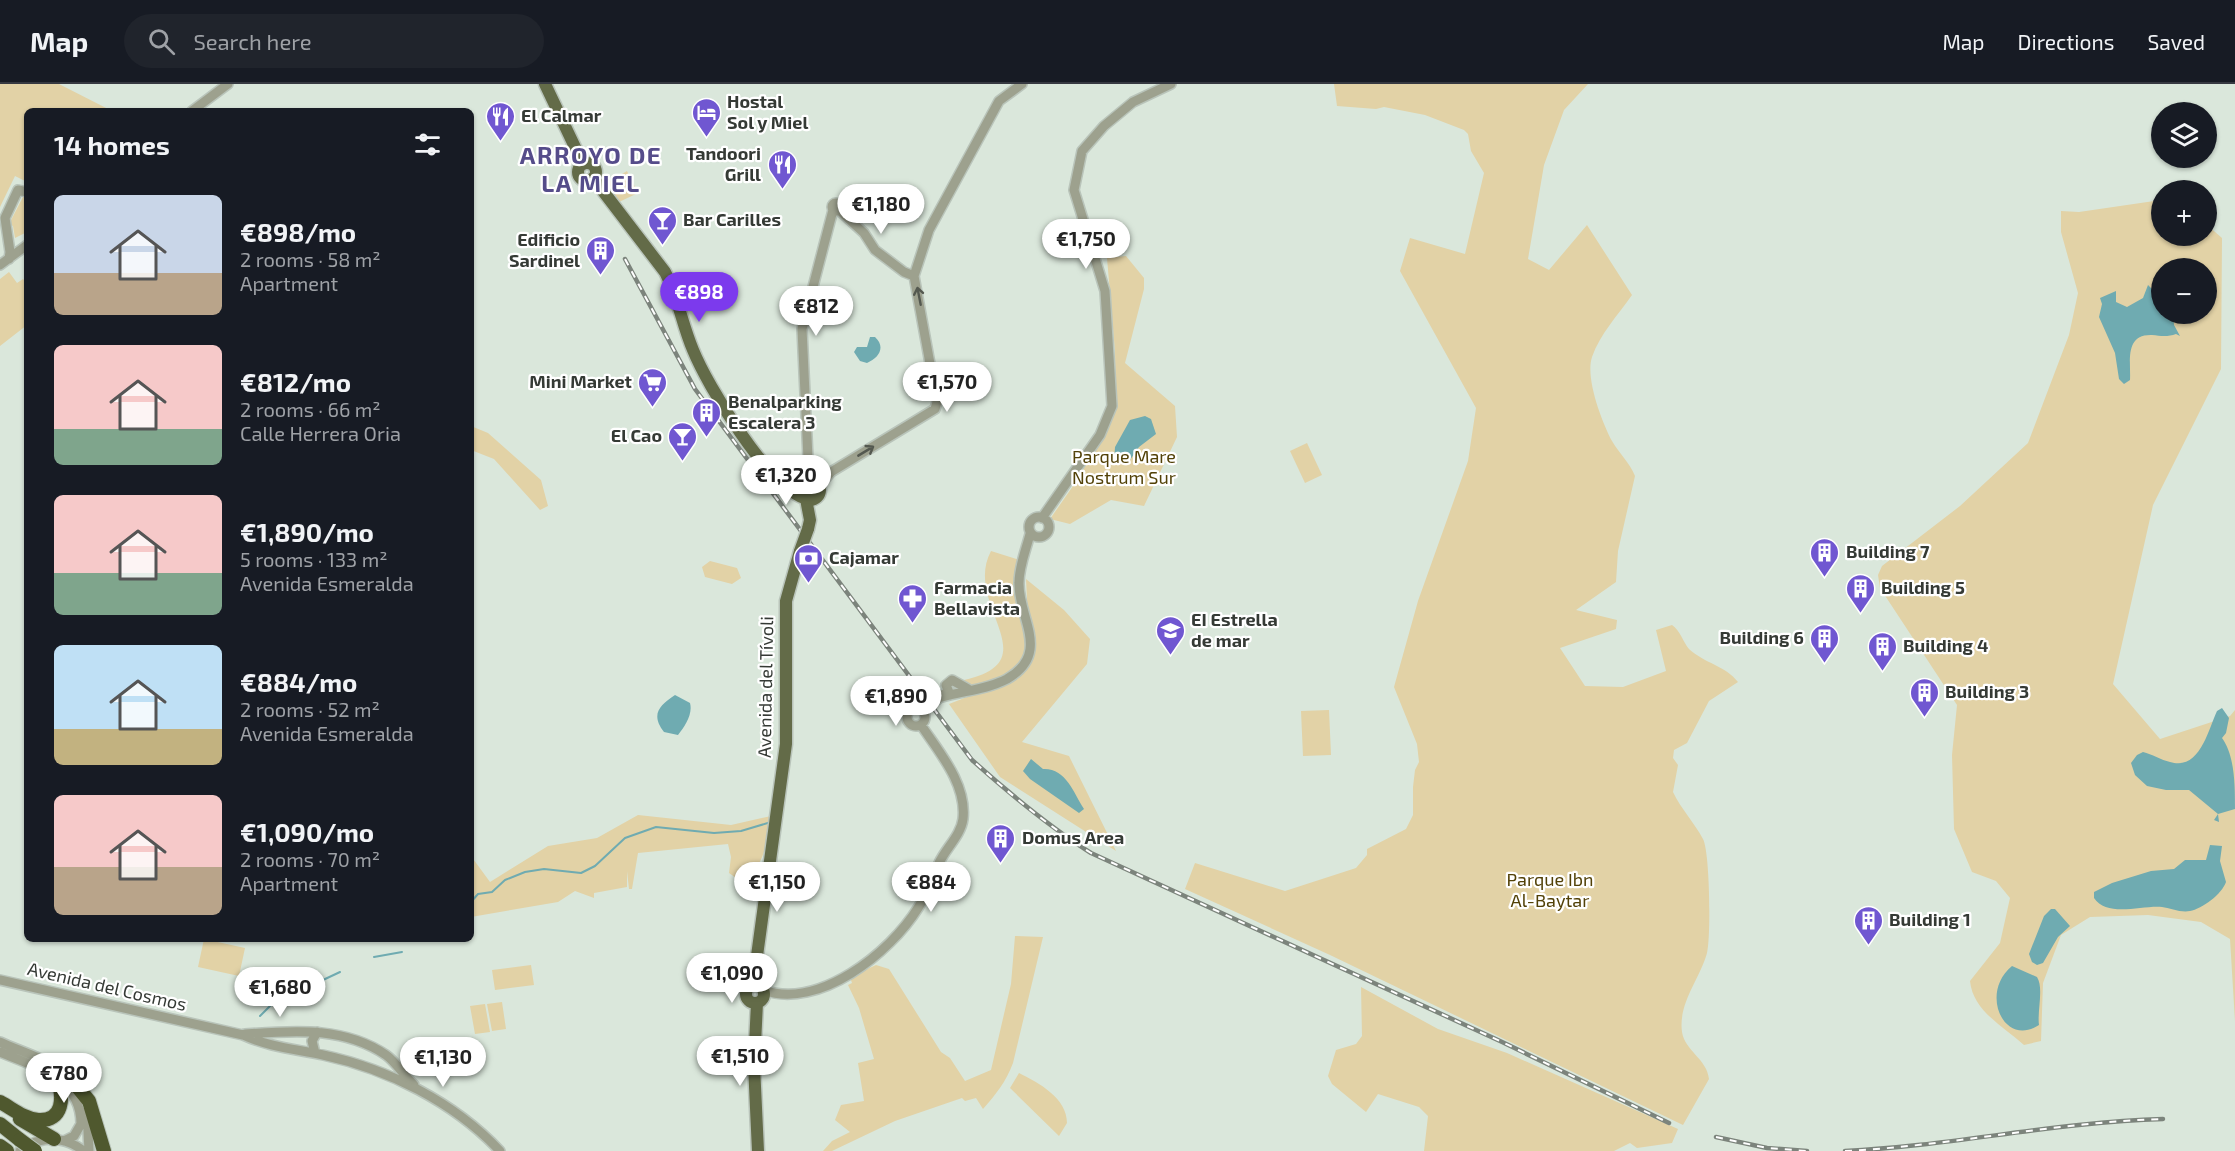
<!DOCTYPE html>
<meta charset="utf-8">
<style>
:root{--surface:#171b24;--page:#20242c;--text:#f1f3f6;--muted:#9ea1a6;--line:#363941;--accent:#7c3aed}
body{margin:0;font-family:"Exo 2",sans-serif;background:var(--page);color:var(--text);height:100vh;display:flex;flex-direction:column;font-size:22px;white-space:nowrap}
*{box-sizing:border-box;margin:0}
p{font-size:20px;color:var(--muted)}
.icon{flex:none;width:33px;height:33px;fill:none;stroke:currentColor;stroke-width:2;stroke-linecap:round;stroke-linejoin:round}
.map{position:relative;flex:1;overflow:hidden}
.side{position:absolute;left:24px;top:24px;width:450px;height:834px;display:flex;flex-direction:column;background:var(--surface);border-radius:9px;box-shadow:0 2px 4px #0004}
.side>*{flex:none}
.controls{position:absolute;left:2151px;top:18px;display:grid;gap:12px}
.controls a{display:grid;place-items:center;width:66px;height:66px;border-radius:50%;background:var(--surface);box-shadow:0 2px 4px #0004;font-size:30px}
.price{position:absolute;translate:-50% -51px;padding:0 14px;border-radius:21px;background:#fff;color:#222;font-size:20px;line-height:39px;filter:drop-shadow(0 2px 3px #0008)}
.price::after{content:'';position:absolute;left:50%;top:36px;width:18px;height:14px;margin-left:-9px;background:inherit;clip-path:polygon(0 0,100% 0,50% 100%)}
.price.on{background:var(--accent);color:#fff}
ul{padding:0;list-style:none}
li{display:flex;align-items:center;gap:18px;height:150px;padding:0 30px}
li span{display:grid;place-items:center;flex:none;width:168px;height:120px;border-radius:9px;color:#555}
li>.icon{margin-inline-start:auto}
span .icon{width:72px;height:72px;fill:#fffc;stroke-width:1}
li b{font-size:26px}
h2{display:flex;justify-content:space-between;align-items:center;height:72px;padding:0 30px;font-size:26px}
header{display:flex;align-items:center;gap:36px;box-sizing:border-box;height:84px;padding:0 30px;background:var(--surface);border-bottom:2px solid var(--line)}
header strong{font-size:28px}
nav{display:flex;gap:33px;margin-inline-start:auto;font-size:21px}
.search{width:420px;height:54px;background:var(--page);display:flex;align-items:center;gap:15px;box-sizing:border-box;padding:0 21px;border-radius:33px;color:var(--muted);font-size:22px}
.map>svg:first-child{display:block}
</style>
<header>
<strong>Map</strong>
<div class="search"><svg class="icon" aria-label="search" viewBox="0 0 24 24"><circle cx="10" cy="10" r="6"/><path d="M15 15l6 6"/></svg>Search here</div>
<nav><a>Map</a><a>Directions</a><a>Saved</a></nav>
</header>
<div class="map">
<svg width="2235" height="1067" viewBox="0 0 2235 1067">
<rect width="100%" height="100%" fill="#dae7db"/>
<path fill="#e2d2a6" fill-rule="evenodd" d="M 0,0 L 59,0 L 112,27 L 27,27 L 27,98 L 15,92 L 0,123 Z
M 1334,0 L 1588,0 L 1564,26 L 1544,81 L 1528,175 L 1549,186 L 1587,141 L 1632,211 C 1618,231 1600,250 1592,273 C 1585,294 1602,338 1612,357 C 1619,369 1630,379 1635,392 L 1618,467 L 1616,498 L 1576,526 L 1617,536 L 1616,545 L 1560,564 L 1585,602 L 1623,603 L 1666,587 L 1656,546 L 1672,541 C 1680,546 1683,558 1689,565 C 1704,579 1726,582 1738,598 L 1709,617 L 1687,659 L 1674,666 L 1673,674 L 1678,681 L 1673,708 C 1681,725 1694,738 1703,755 C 1710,768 1711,853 1707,869 C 1700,895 1678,919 1682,948 C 1685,967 1707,975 1709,995 L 1683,1041 L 1330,871 L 1185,805 L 1195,779 L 1285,807 L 1356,784 L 1367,771 L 1367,765 L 1406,745 L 1413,731 L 1413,703 L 1415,686 L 1419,678 L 1417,660 L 1394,603 L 1418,517 L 1468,377 L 1476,324 L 1400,187 L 1410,154 L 1465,170 L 1484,89 L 1471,67 L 1468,50 L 1464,46 L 1425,31 L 1384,23 L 1376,25 L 1337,22 Z
M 627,87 L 638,109 L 619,118 L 608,98 Z
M 24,111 L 27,113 L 27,148 L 15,154 L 13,142 L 9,140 Z
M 2161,116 L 2162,152 L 2206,152 L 2207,141 L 2222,154 L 2221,285 L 2153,421 L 2113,600 L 2160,655 L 2230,632 L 2235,626 L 2235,937 L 2230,855 L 2201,838 L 2148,831 L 2090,833 L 2061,851 L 2043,899 L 2041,957 L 2024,961 C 2003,942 1973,927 1970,897 L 2000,859 L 2010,814 L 1996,797 L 1972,788 L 1954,745 L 1952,671 L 1957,621 L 1880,504 L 1878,491 L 1882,482 L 1960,422 L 2028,359 L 2069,251 L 2078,209 L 2061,148 L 2061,127 L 2079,128 ZM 2162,184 L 2206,184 L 2206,230 L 2162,230 Z
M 1126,172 L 1144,194 L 1144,205 L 1125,279 L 1175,322 L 1177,353 L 1144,422 L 1111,416 L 1070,440 L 1050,435 L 1080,392 L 1116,323 L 1115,267 L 1107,174 Z
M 9,188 L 17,199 L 23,195 L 27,200 L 27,241 L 0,262 L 0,195 Z
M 471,342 L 488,349 L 541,396 L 548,422 L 540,426 L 494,375 L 471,366 Z
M 1307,359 L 1322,391 L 1305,399 L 1290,367 Z
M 991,467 L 1020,476 C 1023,502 1036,565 1017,585 C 1006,596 984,601 969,603 L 964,596 C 1051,577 962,521 991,467 Z
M 710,477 L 737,484 L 741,494 L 732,500 L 705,493 L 702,483 Z
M 1026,495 L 1064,526 L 1090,555 L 1087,580 L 1022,658 L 1069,672 L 1116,767 L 1000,693 L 949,620 L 1008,597 L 1030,575 Z
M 1329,626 L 1331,671 L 1303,672 L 1301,627 Z
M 638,731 L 731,741 L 771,732 C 767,756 765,788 739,796 L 729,789 L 731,773 L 728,760 L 638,769 L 632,805 L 629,805 L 627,787 L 627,803 L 594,809 L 594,814 L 575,807 L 558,818 L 471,833 L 471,772 L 490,798 L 548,762 L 597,754 Z
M 1015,852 L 1043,853 L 1013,979 C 1006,998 996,1010 983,1025 L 976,1014 L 965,1017 L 962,1014 L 895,1037 L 832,1067 L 823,1067 L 832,1057 L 850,1048 L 835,1036 L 841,1021 L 864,1017 L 858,979 L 874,975 L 859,924 L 848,901 L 852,899 L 850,893 L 876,881 L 889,885 L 941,968 L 950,974 L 965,997 L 991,986 L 1011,900 Z
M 204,855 L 245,864 L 239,892 L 198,883 Z
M 531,881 L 534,901 L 495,906 L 492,886 Z
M 1361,903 L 1438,945 L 1507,969 L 1678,1045 L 1672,1059 L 1637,1064 L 1630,1059 L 1614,1067 L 1424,1067 L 1428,1032 L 1419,1023 L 1378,1010 L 1366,1028 L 1332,1000 L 1328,992 L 1336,966 L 1356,960 L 1362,952 Z
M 502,918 L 506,945 L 492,947 L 487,920 Z
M 485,920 L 490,948 L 475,950 L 470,922 Z
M 1019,989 C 1039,999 1067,1014 1067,1039 L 1059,1052 L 1010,1004 Z"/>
<path fill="#6fabb1" d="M 2148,201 L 2161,214 L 2162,230 L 2173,230 L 2174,241 L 2180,252 L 2176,250 C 2168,253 2161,252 2152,251 C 2124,250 2131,278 2130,296 L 2124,300 L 2119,295 L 2115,269 L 2099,233 L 2102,220 L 2100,214 L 2116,207 L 2116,218 L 2127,223 L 2143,214 Z
M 870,253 L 875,253 C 886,263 879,274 867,279 L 860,277 L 854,268 L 857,263 L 867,263 Z
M 1145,332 L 1151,335 L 1156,350 L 1139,363 L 1130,376 L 1114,377 L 1115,363 L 1130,336 Z
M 675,611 L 690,619 C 693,630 685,642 678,651 L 664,648 C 650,630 660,621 675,611 Z
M 2222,624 L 2229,634 L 2226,649 L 2222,654 C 2235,672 2235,702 2235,725 L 2218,730 L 2219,738 L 2214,736 L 2218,730 L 2189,706 L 2166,706 L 2147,702 L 2135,691 L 2131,679 L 2137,671 L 2143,668 C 2152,670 2161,676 2170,678 C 2200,687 2208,646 2217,627 Z
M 1031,675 L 1043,685 C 1066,684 1073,708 1084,725 L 1079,729 L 1030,695 L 1023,687 Z
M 2210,761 L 2222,762 L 2220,777 L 2226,798 C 2222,810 2202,825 2190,827 C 2181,829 2170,824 2162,823 C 2142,821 2107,834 2094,814 L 2094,808 L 2112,799 L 2151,787 L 2174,785 L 2185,776 L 2206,776 Z
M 2051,825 L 2055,825 L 2070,842 L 2058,853 L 2043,879 L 2037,881 L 2032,878 L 2029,870 L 2044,832 Z
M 2012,882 L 2037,893 C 2044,904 2037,927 2039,941 C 2004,964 1979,909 2012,882 Z"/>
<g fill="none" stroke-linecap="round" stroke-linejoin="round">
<path stroke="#6fabb1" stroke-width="2" d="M 471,818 L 478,810 L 492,808 L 505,796 L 525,788 L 544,785 L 581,789 L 595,782 L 625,754 L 656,743 L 714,749 L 741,747 L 771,738
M 374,873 L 402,868
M 260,932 L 272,920 L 340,888"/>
<defs>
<path id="minor" d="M 192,27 L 228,0
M832 123a4 4 0 1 1 8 0a4 4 0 1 1-8 0Z
M 839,126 L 864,149 L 875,166 L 904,188 L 914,192
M 9,175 L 10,168 L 5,134 L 18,106 L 27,108
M 0,181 L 27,161
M 914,192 L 929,146 L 999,17 L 1022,0
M 809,396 L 802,245 L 833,126
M 819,402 L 831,388 L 935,325 L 937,318 L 914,192
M1029 443a10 10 0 1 1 20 0a10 10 0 1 1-20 0Z
M 1042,434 L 1100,351 L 1112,322 L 1105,207 L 1074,106 L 1082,67 L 1104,42 L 1133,18 L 1171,0
M 950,611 L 946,601 L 952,596 L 968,605
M 942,613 C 962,607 986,606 1007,595 C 1052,569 1018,534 1019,499 C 1019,482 1026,466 1030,450
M907 633a9 9 0 1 1 18 0a9 9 0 1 1-18 0Z
M 923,627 L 944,610
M 0,896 L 243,951 C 269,963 295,965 323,971 C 388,985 454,1018 500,1067
M 763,906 C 819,926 890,869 918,824 C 927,810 931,794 939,779 C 946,764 961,751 963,735 C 967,700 939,668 921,641
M 245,950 C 293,947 343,942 386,971 C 396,978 404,992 414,1001
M 0,958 C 25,970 66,979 78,1006
M 0,968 C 35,983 81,994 81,1040 L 74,1052 L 64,1057
M 315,969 L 312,957 L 317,948
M 87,1027 L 89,1067
M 20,1067 C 40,1051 64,1052 84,1067"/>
<path id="major" d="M 545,0 L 583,80
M578 88a9 9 0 1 1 18 0a9 9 0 1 1-18 0Z
M 593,94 L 665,188 C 678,213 682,240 693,266 C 708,303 767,400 804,414
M800 406a10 10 0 1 1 20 0a10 10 0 1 1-20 0Z
M 806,415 L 810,436 L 808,445
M746 910a9 9 0 1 1 18 0a9 9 0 1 1-18 0Z
M 753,901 L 786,660 L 786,517 L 800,467
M 757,919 L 754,981 L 758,1067"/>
<path id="highway" d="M 76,1001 L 89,1017 L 104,1067
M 0,1018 C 13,1025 23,1034 38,1036 C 64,1038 64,1012 57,995
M 20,1035 L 54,1055
M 0,1040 L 20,1056
M 0,1062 L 7,1067"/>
</defs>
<use href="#minor" stroke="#b9c4ba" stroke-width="12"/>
<use href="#major" stroke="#b9c4ba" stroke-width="15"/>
<use href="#highway" stroke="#b9c4ba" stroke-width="16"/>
<use href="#minor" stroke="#9da18e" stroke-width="9"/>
<use href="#major" stroke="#636b48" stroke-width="12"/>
<use href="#highway" stroke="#4f582e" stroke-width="14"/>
<defs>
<path id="rail" d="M 625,175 L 695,305 L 972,676 C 1010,710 1048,742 1091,769 L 1500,957 L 1669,1039
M 1716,1053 L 1767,1064 L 1807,1067
M 1845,1067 C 1951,1062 2056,1038 2163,1035"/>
</defs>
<use href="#rail" stroke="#7c847c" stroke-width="4.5"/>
<use href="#rail" stroke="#fff" stroke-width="2" stroke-dasharray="7" stroke-linecap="butt"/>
<defs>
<path id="major-bridge" d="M 800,467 L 808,445"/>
<path id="highway-bridge" d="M 20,1056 L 35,1067"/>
</defs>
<use href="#major-bridge" stroke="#b9c4ba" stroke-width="15" stroke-linecap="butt"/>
<use href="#highway-bridge" stroke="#b9c4ba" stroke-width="16" stroke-linecap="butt"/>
<use href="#major-bridge" stroke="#636b48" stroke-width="12"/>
<use href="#highway-bridge" stroke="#4f582e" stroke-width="14"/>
</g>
<defs><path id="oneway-shaft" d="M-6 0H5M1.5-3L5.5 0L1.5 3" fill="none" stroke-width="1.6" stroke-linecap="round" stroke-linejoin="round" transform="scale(1.5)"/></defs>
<g stroke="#545950">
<use href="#oneway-shaft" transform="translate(919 212) rotate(-101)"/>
<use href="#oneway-shaft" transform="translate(866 367) rotate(-31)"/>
</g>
<defs>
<symbol id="hotel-pin" viewBox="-11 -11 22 30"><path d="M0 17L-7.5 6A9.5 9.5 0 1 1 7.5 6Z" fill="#7057d1" stroke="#fff"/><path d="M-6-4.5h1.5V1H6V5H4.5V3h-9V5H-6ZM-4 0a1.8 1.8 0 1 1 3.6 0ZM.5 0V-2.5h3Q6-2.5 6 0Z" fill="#fff"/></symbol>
<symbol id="restaurant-pin" viewBox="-11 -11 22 30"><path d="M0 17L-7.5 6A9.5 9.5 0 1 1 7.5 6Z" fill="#7057d1" stroke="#fff"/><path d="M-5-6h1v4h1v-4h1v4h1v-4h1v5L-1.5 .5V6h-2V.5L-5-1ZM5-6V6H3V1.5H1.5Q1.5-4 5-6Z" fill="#fff"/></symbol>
<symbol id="bar-pin" viewBox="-11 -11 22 30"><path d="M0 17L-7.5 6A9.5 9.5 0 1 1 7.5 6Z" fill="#7057d1" stroke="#fff"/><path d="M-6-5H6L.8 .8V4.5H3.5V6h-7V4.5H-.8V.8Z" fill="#fff"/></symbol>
<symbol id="building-pin" viewBox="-11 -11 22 30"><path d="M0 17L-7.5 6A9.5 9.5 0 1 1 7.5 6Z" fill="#7057d1" stroke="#fff"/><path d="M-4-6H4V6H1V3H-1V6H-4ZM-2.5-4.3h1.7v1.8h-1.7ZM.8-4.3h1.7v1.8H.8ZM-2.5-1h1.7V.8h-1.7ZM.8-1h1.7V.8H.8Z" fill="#fff"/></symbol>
<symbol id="supermarket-pin" viewBox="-11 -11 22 30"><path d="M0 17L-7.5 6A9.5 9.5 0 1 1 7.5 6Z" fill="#7057d1" stroke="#fff"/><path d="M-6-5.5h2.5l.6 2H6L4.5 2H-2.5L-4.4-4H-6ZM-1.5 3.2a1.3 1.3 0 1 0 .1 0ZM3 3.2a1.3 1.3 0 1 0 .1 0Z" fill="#fff"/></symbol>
<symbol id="bank-pin" viewBox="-11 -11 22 30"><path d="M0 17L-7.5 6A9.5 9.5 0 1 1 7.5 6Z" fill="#7057d1" stroke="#fff"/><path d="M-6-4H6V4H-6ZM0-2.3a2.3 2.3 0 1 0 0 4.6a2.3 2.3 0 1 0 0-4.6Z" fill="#fff"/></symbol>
<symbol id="pharmacy-pin" viewBox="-11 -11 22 30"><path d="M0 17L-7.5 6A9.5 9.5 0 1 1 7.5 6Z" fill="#7057d1" stroke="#fff"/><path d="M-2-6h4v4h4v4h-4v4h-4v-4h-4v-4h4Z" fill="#fff"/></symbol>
<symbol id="school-pin" viewBox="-11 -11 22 30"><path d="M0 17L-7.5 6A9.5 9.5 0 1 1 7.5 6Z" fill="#7057d1" stroke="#fff"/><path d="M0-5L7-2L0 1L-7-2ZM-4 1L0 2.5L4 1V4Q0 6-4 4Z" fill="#fff"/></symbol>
</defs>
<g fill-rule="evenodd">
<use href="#hotel-pin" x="690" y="12" width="33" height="45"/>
<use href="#restaurant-pin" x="484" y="16" width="33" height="45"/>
<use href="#restaurant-pin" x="766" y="64" width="33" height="45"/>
<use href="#bar-pin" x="646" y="120" width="33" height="45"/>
<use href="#building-pin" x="584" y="150" width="33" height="45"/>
<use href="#supermarket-pin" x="636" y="282" width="33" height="45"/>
<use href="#building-pin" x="690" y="312" width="33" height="45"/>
<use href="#bar-pin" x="666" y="336" width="33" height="45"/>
<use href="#building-pin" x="1808" y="452" width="33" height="45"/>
<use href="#bank-pin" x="792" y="458" width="33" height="45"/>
<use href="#building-pin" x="1844" y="488" width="33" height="45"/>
<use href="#pharmacy-pin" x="896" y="498" width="33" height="45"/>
<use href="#school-pin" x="1154" y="530" width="33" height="45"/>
<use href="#building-pin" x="1808" y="538" width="33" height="45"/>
<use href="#building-pin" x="1866" y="546" width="33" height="45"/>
<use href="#building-pin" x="1908" y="592" width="33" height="45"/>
<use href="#building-pin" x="984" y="738" width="33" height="45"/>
<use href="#building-pin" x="1852" y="820" width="33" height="45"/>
</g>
<g text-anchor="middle" stroke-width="4.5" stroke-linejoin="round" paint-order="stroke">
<g font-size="18" font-weight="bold" fill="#353a35" stroke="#fff" text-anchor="start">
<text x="727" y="24">Hostal<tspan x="727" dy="21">Sol y Miel</tspan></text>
<text x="521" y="38">El Calmar</text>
<text x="761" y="76" text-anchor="end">Tandoori<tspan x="761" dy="21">Grill</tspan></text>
<text x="683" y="142">Bar Carilles</text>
<text x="580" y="162" text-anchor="end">Edificio<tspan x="580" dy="21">Sardinel</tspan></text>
<text x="632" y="304" text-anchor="end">Mini Market</text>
<text x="728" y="324">Benalparking<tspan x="728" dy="21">Escalera 3</tspan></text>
<text x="662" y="358" text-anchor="end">El Cao</text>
<text x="1846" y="474">Building 7</text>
<text x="829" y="480">Cajamar</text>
<text x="934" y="510">Farmacia<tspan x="934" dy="21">Bellavista</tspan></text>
<text x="1881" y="510">Building 5</text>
<text x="1191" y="542">EI Estrella<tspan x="1191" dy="21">de mar</tspan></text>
<text x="1804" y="560" text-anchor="end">Building 6</text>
<text x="1903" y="568">Building 4</text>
<text x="1945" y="614">Building 3</text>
<text x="1022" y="760">Domus Area</text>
<text x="1889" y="842">Building 1</text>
</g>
<g font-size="18" fill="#524107" stroke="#fff">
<text x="1124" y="379">Parque Mare<tspan x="1124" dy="21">Nostrum Sur</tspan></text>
<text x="1550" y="802">Parque Ibn<tspan x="1550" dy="21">Al-Baytar</tspan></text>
</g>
<g font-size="18" fill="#353a35" stroke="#fff">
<text transform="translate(766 603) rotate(-89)" y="6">Avenida del Tívoli</text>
<text transform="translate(107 903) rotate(13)" y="6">Avenida del Cosmos</text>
</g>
<g font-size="24" font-weight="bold" letter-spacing="1.5" fill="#554c8a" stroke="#fff">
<text x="591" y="80">ARROYO DE<tspan x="591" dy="28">LA MIEL</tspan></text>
</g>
</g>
</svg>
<div class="controls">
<a><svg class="icon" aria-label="layers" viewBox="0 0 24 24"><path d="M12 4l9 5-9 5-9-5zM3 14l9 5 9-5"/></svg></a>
<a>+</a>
<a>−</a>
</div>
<b class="price" style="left:881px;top:151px">€1,180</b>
<b class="price" style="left:1086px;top:186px">€1,750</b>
<b class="price on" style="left:699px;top:239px">€898</b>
<b class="price" style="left:816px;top:253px">€812</b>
<b class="price" style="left:947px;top:329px">€1,570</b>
<b class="price" style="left:786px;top:422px">€1,320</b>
<b class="price" style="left:896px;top:643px">€1,890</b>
<b class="price" style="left:777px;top:829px">€1,150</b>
<b class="price" style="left:931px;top:829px">€884</b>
<b class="price" style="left:732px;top:920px">€1,090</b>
<b class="price" style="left:280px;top:934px">€1,680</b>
<b class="price" style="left:740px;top:1003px">€1,510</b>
<b class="price" style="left:443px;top:1004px">€1,130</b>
<b class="price" style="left:64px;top:1020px">€780</b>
<section class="side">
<h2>14 homes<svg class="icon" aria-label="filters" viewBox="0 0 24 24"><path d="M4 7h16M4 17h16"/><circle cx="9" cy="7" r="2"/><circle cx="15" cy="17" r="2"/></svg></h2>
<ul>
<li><span style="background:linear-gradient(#c9d6e8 65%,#b9a48a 0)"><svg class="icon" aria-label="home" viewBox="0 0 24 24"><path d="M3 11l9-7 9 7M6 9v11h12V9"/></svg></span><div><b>€898/mo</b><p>2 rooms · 58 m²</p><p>Apartment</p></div></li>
<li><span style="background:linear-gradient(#f6c9c9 70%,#7fa58c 0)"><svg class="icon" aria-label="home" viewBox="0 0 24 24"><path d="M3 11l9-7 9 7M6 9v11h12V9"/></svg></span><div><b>€812/mo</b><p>2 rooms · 66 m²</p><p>Calle Herrera Oria</p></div></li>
<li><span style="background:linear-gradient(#f6c9c9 65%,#7fa58c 0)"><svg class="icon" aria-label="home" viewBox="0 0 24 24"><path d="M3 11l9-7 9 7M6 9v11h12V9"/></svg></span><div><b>€1,890/mo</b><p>5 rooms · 133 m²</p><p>Avenida Esmeralda</p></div></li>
<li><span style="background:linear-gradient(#bfe0f5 70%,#c2b280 0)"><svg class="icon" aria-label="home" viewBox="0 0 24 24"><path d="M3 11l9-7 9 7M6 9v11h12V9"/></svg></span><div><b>€884/mo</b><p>2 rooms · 52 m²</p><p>Avenida Esmeralda</p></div></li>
<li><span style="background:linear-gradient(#f6c9c9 60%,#b9a48a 0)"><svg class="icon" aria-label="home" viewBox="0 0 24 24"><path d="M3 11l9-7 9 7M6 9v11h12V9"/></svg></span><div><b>€1,090/mo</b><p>2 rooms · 70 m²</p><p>Apartment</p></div></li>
</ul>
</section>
</div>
